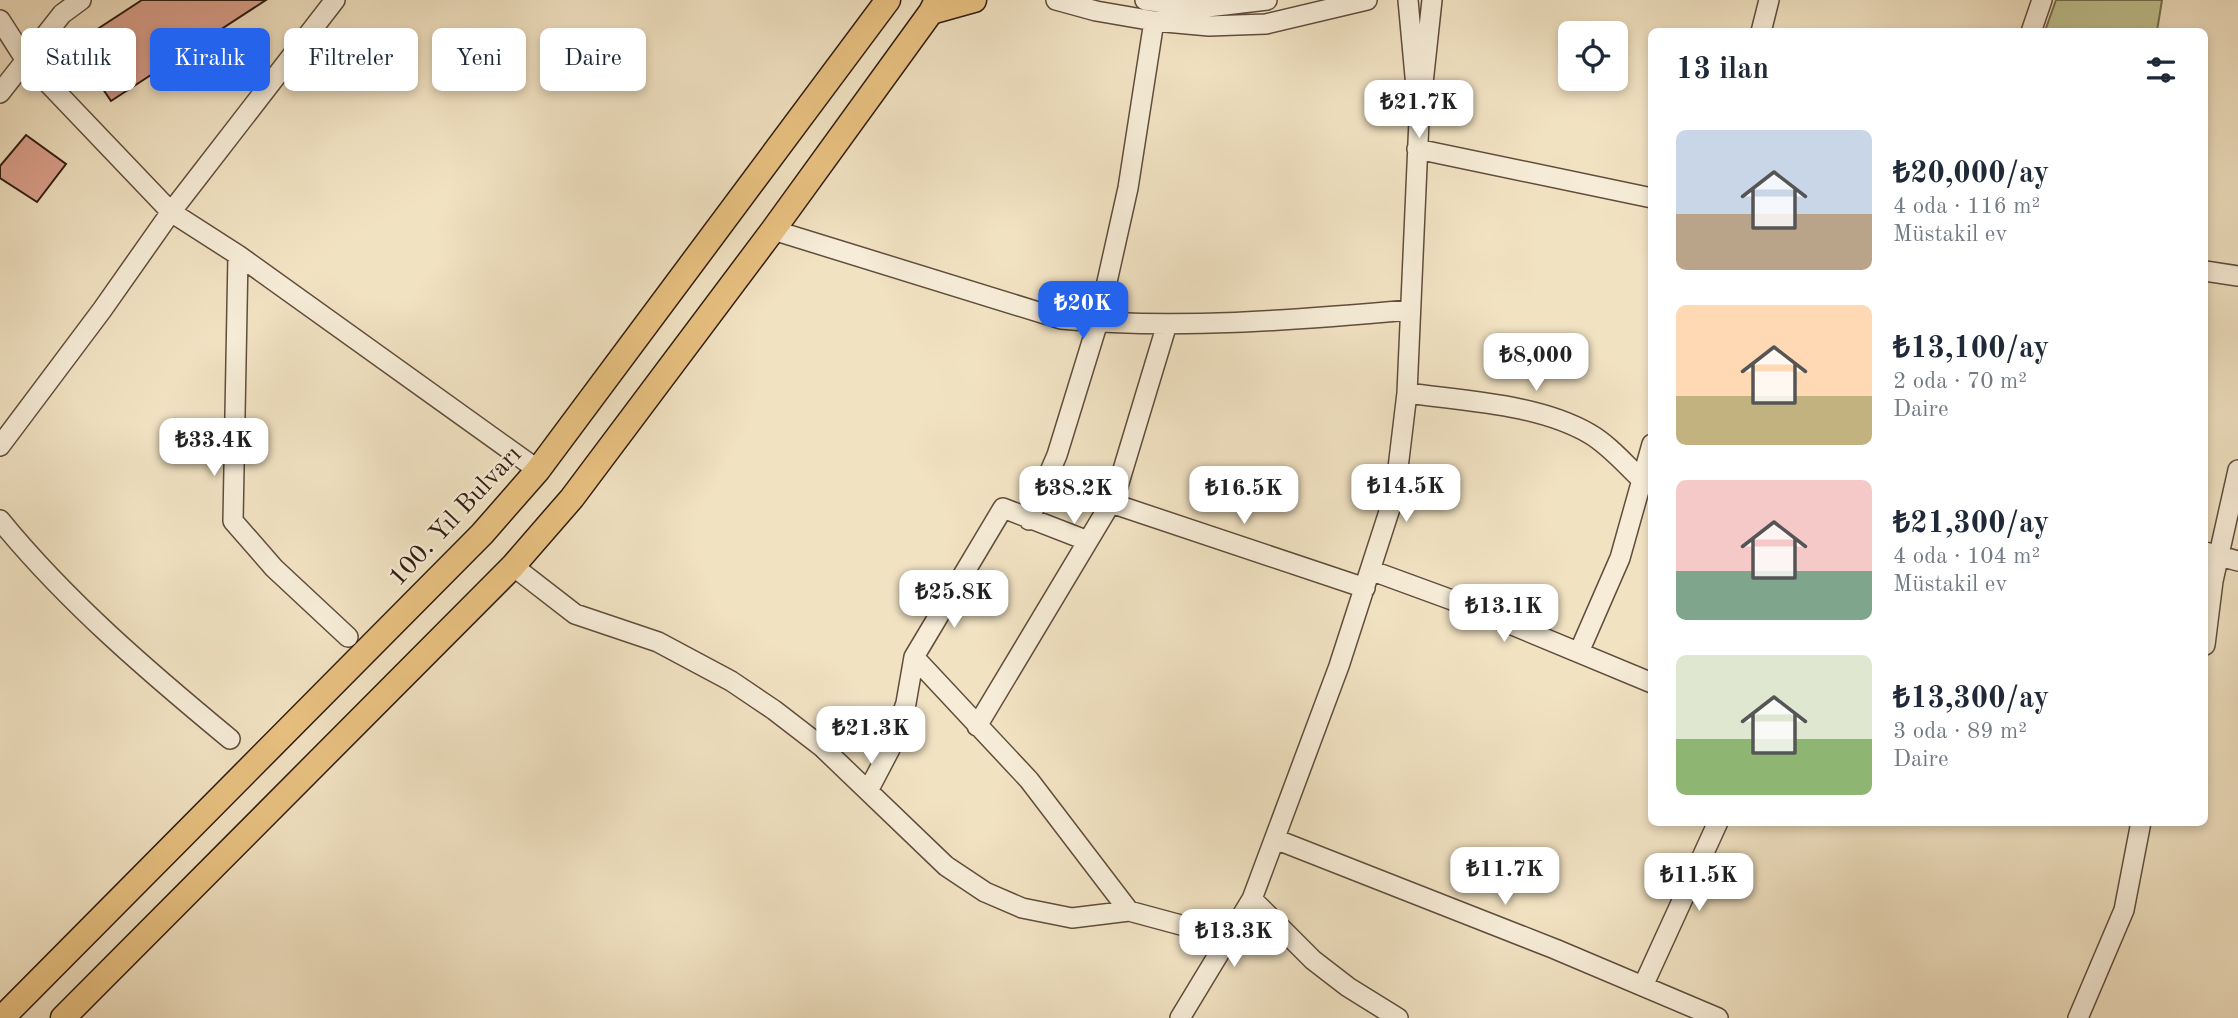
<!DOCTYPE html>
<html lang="tr">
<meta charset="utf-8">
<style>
:root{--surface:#fff;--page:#f2f2f3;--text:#1f2937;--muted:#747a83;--accent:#2563eb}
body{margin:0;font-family:"Old Standard TT",serif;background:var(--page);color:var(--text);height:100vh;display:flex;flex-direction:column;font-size:26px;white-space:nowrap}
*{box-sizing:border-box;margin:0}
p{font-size:23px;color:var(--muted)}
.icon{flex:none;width:38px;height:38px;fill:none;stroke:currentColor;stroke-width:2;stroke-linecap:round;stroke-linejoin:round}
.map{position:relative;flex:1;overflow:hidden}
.sheet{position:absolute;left:1648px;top:28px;width:560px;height:798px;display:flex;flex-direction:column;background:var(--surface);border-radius:10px;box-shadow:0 4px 10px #0003}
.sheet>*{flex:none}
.top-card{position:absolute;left:21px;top:28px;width:665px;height:63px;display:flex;gap:14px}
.tools{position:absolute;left:1558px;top:21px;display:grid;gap:14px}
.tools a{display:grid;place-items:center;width:70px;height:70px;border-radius:10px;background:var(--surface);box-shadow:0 4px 10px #0003;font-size:35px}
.price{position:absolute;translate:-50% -60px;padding:0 16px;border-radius:14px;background:#fff;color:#222;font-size:23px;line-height:46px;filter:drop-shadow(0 2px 4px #0008)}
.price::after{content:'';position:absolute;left:50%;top:42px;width:21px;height:16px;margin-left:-10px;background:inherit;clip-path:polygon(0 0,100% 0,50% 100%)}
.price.selected{background:var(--accent);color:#fff}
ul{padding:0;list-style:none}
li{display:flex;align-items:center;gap:21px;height:175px;padding:0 28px}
li span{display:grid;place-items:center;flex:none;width:196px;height:140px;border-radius:10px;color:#555}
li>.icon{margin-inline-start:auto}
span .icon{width:84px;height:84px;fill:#fffc;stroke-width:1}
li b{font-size:30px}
h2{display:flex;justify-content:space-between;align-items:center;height:84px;padding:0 28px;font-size:30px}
.chip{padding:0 24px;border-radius:10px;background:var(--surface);box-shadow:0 4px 10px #0003;font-size:24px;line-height:63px}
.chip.selected{background:var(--accent);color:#fff}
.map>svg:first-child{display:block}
</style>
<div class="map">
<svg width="2238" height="1018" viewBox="0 0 2238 1018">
<rect width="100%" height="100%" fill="#f1e2c2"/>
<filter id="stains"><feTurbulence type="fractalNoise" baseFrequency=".00286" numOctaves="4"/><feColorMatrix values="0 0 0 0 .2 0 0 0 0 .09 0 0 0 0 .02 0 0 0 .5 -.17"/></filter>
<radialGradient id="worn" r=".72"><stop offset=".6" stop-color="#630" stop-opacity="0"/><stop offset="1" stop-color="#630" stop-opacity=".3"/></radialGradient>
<path fill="#bfc28f" stroke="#776e4f" stroke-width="2" d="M 2056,0 L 2162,0 L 2157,31 L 2045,31 Z"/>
<path fill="#dba08c" stroke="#2f1b0f" stroke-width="2" d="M 142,0 L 266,0 L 111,101 L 73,45 Z
M 26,135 L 66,164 L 37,202 L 0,178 L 0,166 Z"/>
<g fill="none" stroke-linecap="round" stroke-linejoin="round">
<defs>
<path id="minor" d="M 1056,0 L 1096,11 L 1154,21 L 1209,26 L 1266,24 L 1367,0
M 1145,0 L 1199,8 L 1267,0
M 1408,0 L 1419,120 L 1432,0
M 0,20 L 25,59 L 171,212 L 238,255 L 538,470
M 1761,32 L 1769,0
M 2031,32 L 2042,0
M 0,93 L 62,14 L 81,0
M 1417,149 L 1652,198
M 773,230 L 1061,319 C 1176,330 1295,320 1410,310
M 238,255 L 233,521 L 274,568 L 348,637
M 2205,271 L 2238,276
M 1407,393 C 1464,401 1539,404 1590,434 C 1609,445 1626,465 1642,480 L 1652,475
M 0,446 L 102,310 L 171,212 L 335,0
M 1111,503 L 1365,588
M 0,520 C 67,602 149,672 230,739
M 1029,520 L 1057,455 L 1098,322 L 1128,188 L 1154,21
M 2205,552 L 2238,561
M 513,566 L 575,614 L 658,642 L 731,681 L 774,710 L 822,747 L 946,866 L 985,892 L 1022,908 L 1072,918 L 1129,911 L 1229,938
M 1370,570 L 1452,600 L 1652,683
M 2205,645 L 2213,581 L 2238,470
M 1579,652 L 1620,558 L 1652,444
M 914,657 L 1029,780 L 1129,911
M 977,726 L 1115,496 L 1167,324
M 868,791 L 890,749 L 906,703 L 914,657 L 1003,508 L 1088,541
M 1275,839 L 1555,949 L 1718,1018
M 1252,899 L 1313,960 L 1348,987 L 1398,1018
M 1643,986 L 1718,822
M 1180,1018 L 1252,899 L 1339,666 L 1395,493 L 1407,393 L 1419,120
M 2078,1018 L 2124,910 L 2141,822"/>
<path id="major" d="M 931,12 L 974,0
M 2,1018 L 482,534 L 538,470 L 888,0
M 63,1018 L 513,566 L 572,498 L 773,230 L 931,12 L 937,0"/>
</defs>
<use href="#minor" stroke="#604d3c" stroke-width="22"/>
<use href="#major" stroke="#2f1b0f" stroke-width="27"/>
<use href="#minor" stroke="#f6ecd7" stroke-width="19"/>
<use href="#major" stroke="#e8c181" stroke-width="24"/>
</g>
<g text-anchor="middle" stroke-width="5" stroke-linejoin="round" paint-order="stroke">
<g font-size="26" fill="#2f1b0f" stroke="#f6ecd7">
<text transform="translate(454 515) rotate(-47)" y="9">100. Yıl Bulvarı</text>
</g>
</g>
<rect width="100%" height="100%" filter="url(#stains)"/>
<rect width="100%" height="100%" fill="url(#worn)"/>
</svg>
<div class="tools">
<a><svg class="icon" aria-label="locate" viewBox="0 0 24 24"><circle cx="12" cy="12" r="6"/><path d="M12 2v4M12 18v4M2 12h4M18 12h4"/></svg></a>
</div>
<b class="price" style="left:1419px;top:140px">₺21.7K</b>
<b class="price selected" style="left:1083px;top:341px">₺20K</b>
<b class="price" style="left:1536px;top:393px">₺8,000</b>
<b class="price" style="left:214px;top:478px">₺33.4K</b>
<b class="price" style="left:1406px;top:524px">₺14.5K</b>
<b class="price" style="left:1074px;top:526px">₺38.2K</b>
<b class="price" style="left:1244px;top:526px">₺16.5K</b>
<b class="price" style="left:954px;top:630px">₺25.8K</b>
<b class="price" style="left:1504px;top:644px">₺13.1K</b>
<b class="price" style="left:871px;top:766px">₺21.3K</b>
<b class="price" style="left:1505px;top:907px">₺11.7K</b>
<b class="price" style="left:1699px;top:913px">₺11.5K</b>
<b class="price" style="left:1234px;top:969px">₺13.3K</b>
<div class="top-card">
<a class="chip">Satılık</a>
<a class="chip selected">Kiralık</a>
<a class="chip">Filtreler</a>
<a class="chip">Yeni</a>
<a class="chip">Daire</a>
</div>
<section class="sheet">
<h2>13 ilan<svg class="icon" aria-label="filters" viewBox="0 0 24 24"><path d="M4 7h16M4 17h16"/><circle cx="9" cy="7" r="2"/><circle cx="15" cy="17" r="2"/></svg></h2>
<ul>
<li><span style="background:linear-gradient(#c9d6e8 60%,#b9a48a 0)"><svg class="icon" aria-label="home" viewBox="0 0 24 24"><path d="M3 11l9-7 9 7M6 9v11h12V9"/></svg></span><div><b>₺20,000/ay</b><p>4 oda · 116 m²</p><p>Müstakil ev</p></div></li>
<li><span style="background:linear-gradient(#ffd9b3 65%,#c2b280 0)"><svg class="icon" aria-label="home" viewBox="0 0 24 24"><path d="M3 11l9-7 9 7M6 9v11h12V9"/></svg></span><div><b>₺13,100/ay</b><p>2 oda · 70 m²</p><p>Daire</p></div></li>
<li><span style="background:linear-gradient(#f6c9c9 65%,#7fa58c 0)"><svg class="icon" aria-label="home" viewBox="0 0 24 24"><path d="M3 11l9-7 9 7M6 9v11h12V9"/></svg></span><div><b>₺21,300/ay</b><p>4 oda · 104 m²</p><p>Müstakil ev</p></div></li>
<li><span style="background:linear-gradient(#dfe7d0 60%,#8fb573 0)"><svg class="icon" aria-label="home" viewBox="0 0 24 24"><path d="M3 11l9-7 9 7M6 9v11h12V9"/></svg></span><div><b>₺13,300/ay</b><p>3 oda · 89 m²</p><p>Daire</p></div></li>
</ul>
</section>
</div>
